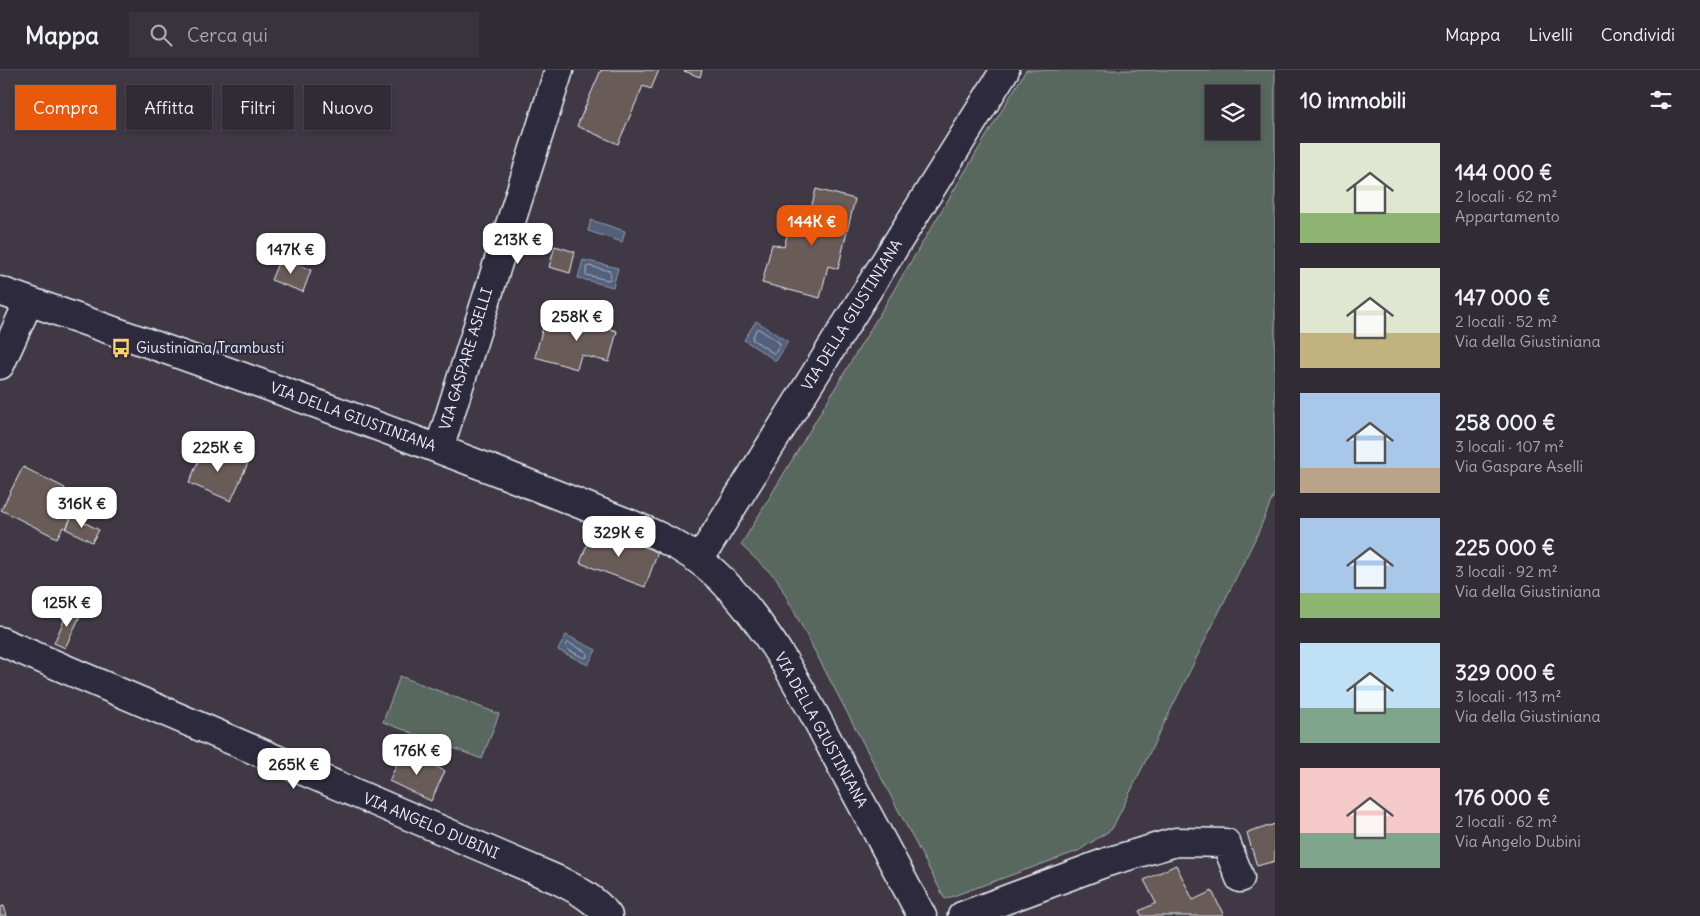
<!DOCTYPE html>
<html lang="it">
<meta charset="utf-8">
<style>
:root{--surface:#302b34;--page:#38333c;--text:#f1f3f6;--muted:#a8a7ac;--line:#4b474f;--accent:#ea580c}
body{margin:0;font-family:Delius,sans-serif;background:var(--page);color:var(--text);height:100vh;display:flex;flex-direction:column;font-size:19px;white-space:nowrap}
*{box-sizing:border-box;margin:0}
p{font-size:16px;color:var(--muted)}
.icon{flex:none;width:28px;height:28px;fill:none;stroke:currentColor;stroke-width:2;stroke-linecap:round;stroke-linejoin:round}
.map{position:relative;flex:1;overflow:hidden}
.details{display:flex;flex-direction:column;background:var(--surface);width:425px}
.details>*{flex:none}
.banner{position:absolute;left:15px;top:15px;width:475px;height:45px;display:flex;gap:10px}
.controls{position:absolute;left:1205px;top:15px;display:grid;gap:10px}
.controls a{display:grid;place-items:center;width:55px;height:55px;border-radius:0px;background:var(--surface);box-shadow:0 2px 8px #0003,0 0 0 1px var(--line);font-size:25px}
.price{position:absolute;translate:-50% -42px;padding:0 11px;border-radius:10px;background:#fff;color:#222;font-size:16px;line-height:32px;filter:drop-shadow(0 1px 2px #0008)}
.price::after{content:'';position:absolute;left:50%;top:30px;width:15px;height:11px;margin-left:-8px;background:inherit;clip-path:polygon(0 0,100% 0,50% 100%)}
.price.selected{background:var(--accent);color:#fff}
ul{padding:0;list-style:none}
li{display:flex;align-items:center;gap:15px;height:125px;padding:0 25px}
li span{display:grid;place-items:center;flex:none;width:140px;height:100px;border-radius:0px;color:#555}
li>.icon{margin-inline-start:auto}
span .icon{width:60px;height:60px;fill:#fffc;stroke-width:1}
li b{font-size:21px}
h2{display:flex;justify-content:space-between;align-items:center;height:60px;padding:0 25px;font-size:21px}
.pill{padding:0 18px;border-radius:0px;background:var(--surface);box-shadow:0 2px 8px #0003,0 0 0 1px var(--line);font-size:18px;line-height:45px}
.pill.selected{background:var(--accent);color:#fff}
header{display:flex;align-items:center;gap:30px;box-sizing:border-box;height:70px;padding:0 25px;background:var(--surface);border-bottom:1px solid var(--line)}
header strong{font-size:24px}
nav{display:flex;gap:28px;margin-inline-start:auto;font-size:18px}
.search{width:350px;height:45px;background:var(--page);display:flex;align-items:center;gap:12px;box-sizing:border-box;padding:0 18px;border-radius:0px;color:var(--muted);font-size:19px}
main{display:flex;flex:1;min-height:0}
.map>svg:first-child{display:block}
</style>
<header>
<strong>Mappa</strong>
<div class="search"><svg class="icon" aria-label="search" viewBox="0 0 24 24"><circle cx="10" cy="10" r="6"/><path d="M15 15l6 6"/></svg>Cerca qui</div>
<nav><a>Mappa</a><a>Livelli</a><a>Condividi</a></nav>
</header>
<main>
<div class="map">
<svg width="1275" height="846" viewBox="0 0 1275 846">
<rect width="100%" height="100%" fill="#403945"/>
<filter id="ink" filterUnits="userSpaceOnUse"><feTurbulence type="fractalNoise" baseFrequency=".02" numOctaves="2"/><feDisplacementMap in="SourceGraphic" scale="10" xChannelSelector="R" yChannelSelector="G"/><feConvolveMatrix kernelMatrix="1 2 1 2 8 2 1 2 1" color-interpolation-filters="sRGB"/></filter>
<g filter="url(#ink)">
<path fill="#59685e" stroke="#a0acab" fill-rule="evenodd" d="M 1026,0 L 1275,0 L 1275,422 L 1258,463 L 1112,759 L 1078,781 L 945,829 L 777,509 L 741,475 ZM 1214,24 L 1251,24 L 1251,61 L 1214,61 Z
M 400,606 L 499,644 L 482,689 L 383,652 Z"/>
<path fill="#52617c" stroke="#8e9bae" d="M 591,150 L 625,161 L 622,172 L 588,161 Z
M 583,190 L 618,198 L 613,217 L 578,208 Z
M 756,251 L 788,272 L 776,291 L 744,270 Z
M 566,565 L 596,580 L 588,595 L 558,580 Z"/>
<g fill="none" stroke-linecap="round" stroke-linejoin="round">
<path stroke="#acb7c6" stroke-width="1" d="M 589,196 L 610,201 L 611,204 L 610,209 L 608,210 L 586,205 L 586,198 Z
M 759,259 L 780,273 L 780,275 L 775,283 L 773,283 L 752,269 L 756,260 Z
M 568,573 L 587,582 L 587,587 L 584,588 L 567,579 L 566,576 Z"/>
</g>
<path fill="#695c58" stroke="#e8f1f8" d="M 601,0 L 659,0 L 651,19 L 643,16 L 618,74 L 577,56 Z
M 685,0 L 702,0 L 700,7 L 684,1 Z
M 816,119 L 855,129 L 838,199 L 828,196 L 820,228 L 762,213 L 772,174 L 784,177 L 790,154 L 806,158 Z
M 555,176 L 575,182 L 570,203 L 549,197 Z
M 280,188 L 311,200 L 303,222 L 271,210 Z
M 581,245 L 608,253 L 607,258 L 617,261 L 609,292 L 581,285 L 577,299 L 535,287 L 543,257 L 560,261 L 564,246 L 580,250 Z
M 205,375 L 248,393 L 231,431 L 189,413 Z
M 23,397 L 65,418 L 56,436 L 72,445 L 66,459 L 63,457 L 57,468 L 1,440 Z
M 72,446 L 99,460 L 92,472 L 66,459 Z
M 593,458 L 658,482 L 645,517 L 580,493 Z
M 69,539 L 81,544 L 65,578 L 54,573 Z
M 403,681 L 445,701 L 431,731 L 389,711 Z
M 1275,754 L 1275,791 L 1257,796 L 1247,763 Z
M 1176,795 L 1193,830 L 1212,821 L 1224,846 L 1142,846 L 1139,841 L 1156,833 L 1144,810 Z
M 4,836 L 7,846 L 0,846 L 0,837 Z"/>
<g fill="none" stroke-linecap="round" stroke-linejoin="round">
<defs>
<path id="minor" d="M 0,221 C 171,281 341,341 509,406 C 539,418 568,429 597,441 C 640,457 687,475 720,508 C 769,557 801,619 833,680 C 863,735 892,791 922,846
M 0,295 L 29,231
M 439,379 L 559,0
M 699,490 L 1005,0
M 0,571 L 558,810 C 576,819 595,829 608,846
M 962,846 L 1107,792 L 1176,772 L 1226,773 L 1240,808"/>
</defs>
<use href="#minor" stroke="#e8f1f8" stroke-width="31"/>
<use href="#minor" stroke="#2f2a3d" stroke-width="28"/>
</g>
</g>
<defs>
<symbol id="bus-bare" viewBox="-9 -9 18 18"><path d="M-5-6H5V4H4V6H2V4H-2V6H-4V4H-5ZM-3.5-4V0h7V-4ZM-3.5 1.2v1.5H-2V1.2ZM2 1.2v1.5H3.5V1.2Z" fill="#ffd166" stroke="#2f2a3d" stroke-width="2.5" paint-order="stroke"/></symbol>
</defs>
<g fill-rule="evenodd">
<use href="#bus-bare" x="107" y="264" width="28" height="28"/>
</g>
<g text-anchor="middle" stroke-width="4" stroke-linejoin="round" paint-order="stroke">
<g font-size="15" fill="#e8f1f8" stroke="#2f2a3d">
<text transform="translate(852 245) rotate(-58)" y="5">VIA DELLA GIUSTINIANA</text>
<text transform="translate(466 289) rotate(-73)" y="5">VIA GASPARE ASELLI</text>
<text transform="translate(353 347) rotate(20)" y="5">VIA DELLA GIUSTINIANA</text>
<text transform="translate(821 660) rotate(61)" y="5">VIA DELLA GIUSTINIANA</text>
<text transform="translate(431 756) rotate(23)" y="5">VIA ANGELO DUBINI</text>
</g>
<g font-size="15" fill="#e8f1f8" stroke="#2f2a3d" text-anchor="start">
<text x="136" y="283">Giustiniana/Trambusti</text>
</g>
</g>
</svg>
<div class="controls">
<a><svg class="icon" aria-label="layers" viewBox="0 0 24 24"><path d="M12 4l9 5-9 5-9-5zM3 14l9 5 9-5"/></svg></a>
</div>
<b class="price selected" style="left:812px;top:177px">144K €</b>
<b class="price" style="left:518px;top:195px">213K €</b>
<b class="price" style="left:291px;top:205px">147K €</b>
<b class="price" style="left:577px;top:272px">258K €</b>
<b class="price" style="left:218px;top:403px">225K €</b>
<b class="price" style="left:82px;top:459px">316K €</b>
<b class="price" style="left:619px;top:488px">329K €</b>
<b class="price" style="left:67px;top:558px">125K €</b>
<b class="price" style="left:417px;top:706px">176K €</b>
<b class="price" style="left:294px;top:720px">265K €</b>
<div class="banner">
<a class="pill selected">Compra</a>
<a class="pill">Affitta</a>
<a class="pill">Filtri</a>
<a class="pill">Nuovo</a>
</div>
</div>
<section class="details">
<h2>10 immobili<svg class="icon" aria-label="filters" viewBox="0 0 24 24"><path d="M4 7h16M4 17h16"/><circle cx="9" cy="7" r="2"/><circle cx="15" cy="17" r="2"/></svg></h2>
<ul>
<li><span style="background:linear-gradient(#dfe7d0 70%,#8fb573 0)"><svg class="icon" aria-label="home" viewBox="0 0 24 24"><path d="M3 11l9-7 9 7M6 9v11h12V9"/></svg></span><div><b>144 000 €</b><p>2 locali · 62 m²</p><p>Appartamento</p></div></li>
<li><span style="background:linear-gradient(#dfe7d0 65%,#c2b280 0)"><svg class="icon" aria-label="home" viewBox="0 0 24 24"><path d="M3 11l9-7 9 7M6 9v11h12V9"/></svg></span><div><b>147 000 €</b><p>2 locali · 52 m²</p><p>Via della Giustiniana</p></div></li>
<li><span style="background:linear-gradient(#a9c7e8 75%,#b9a48a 0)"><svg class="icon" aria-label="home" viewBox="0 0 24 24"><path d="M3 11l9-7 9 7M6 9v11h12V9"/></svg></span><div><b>258 000 €</b><p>3 locali · 107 m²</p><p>Via Gaspare Aselli</p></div></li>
<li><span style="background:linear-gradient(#a9c7e8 75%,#8fb573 0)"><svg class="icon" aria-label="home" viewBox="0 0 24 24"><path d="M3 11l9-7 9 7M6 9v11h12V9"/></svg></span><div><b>225 000 €</b><p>3 locali · 92 m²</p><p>Via della Giustiniana</p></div></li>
<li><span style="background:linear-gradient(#bfe0f5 65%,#7fa58c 0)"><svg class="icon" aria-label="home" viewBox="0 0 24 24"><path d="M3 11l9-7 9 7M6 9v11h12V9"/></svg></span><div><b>329 000 €</b><p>3 locali · 113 m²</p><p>Via della Giustiniana</p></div></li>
<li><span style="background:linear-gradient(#f6c9c9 65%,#7fa58c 0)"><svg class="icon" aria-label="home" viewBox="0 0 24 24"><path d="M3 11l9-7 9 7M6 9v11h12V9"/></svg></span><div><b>176 000 €</b><p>2 locali · 62 m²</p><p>Via Angelo Dubini</p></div></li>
</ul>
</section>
</main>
